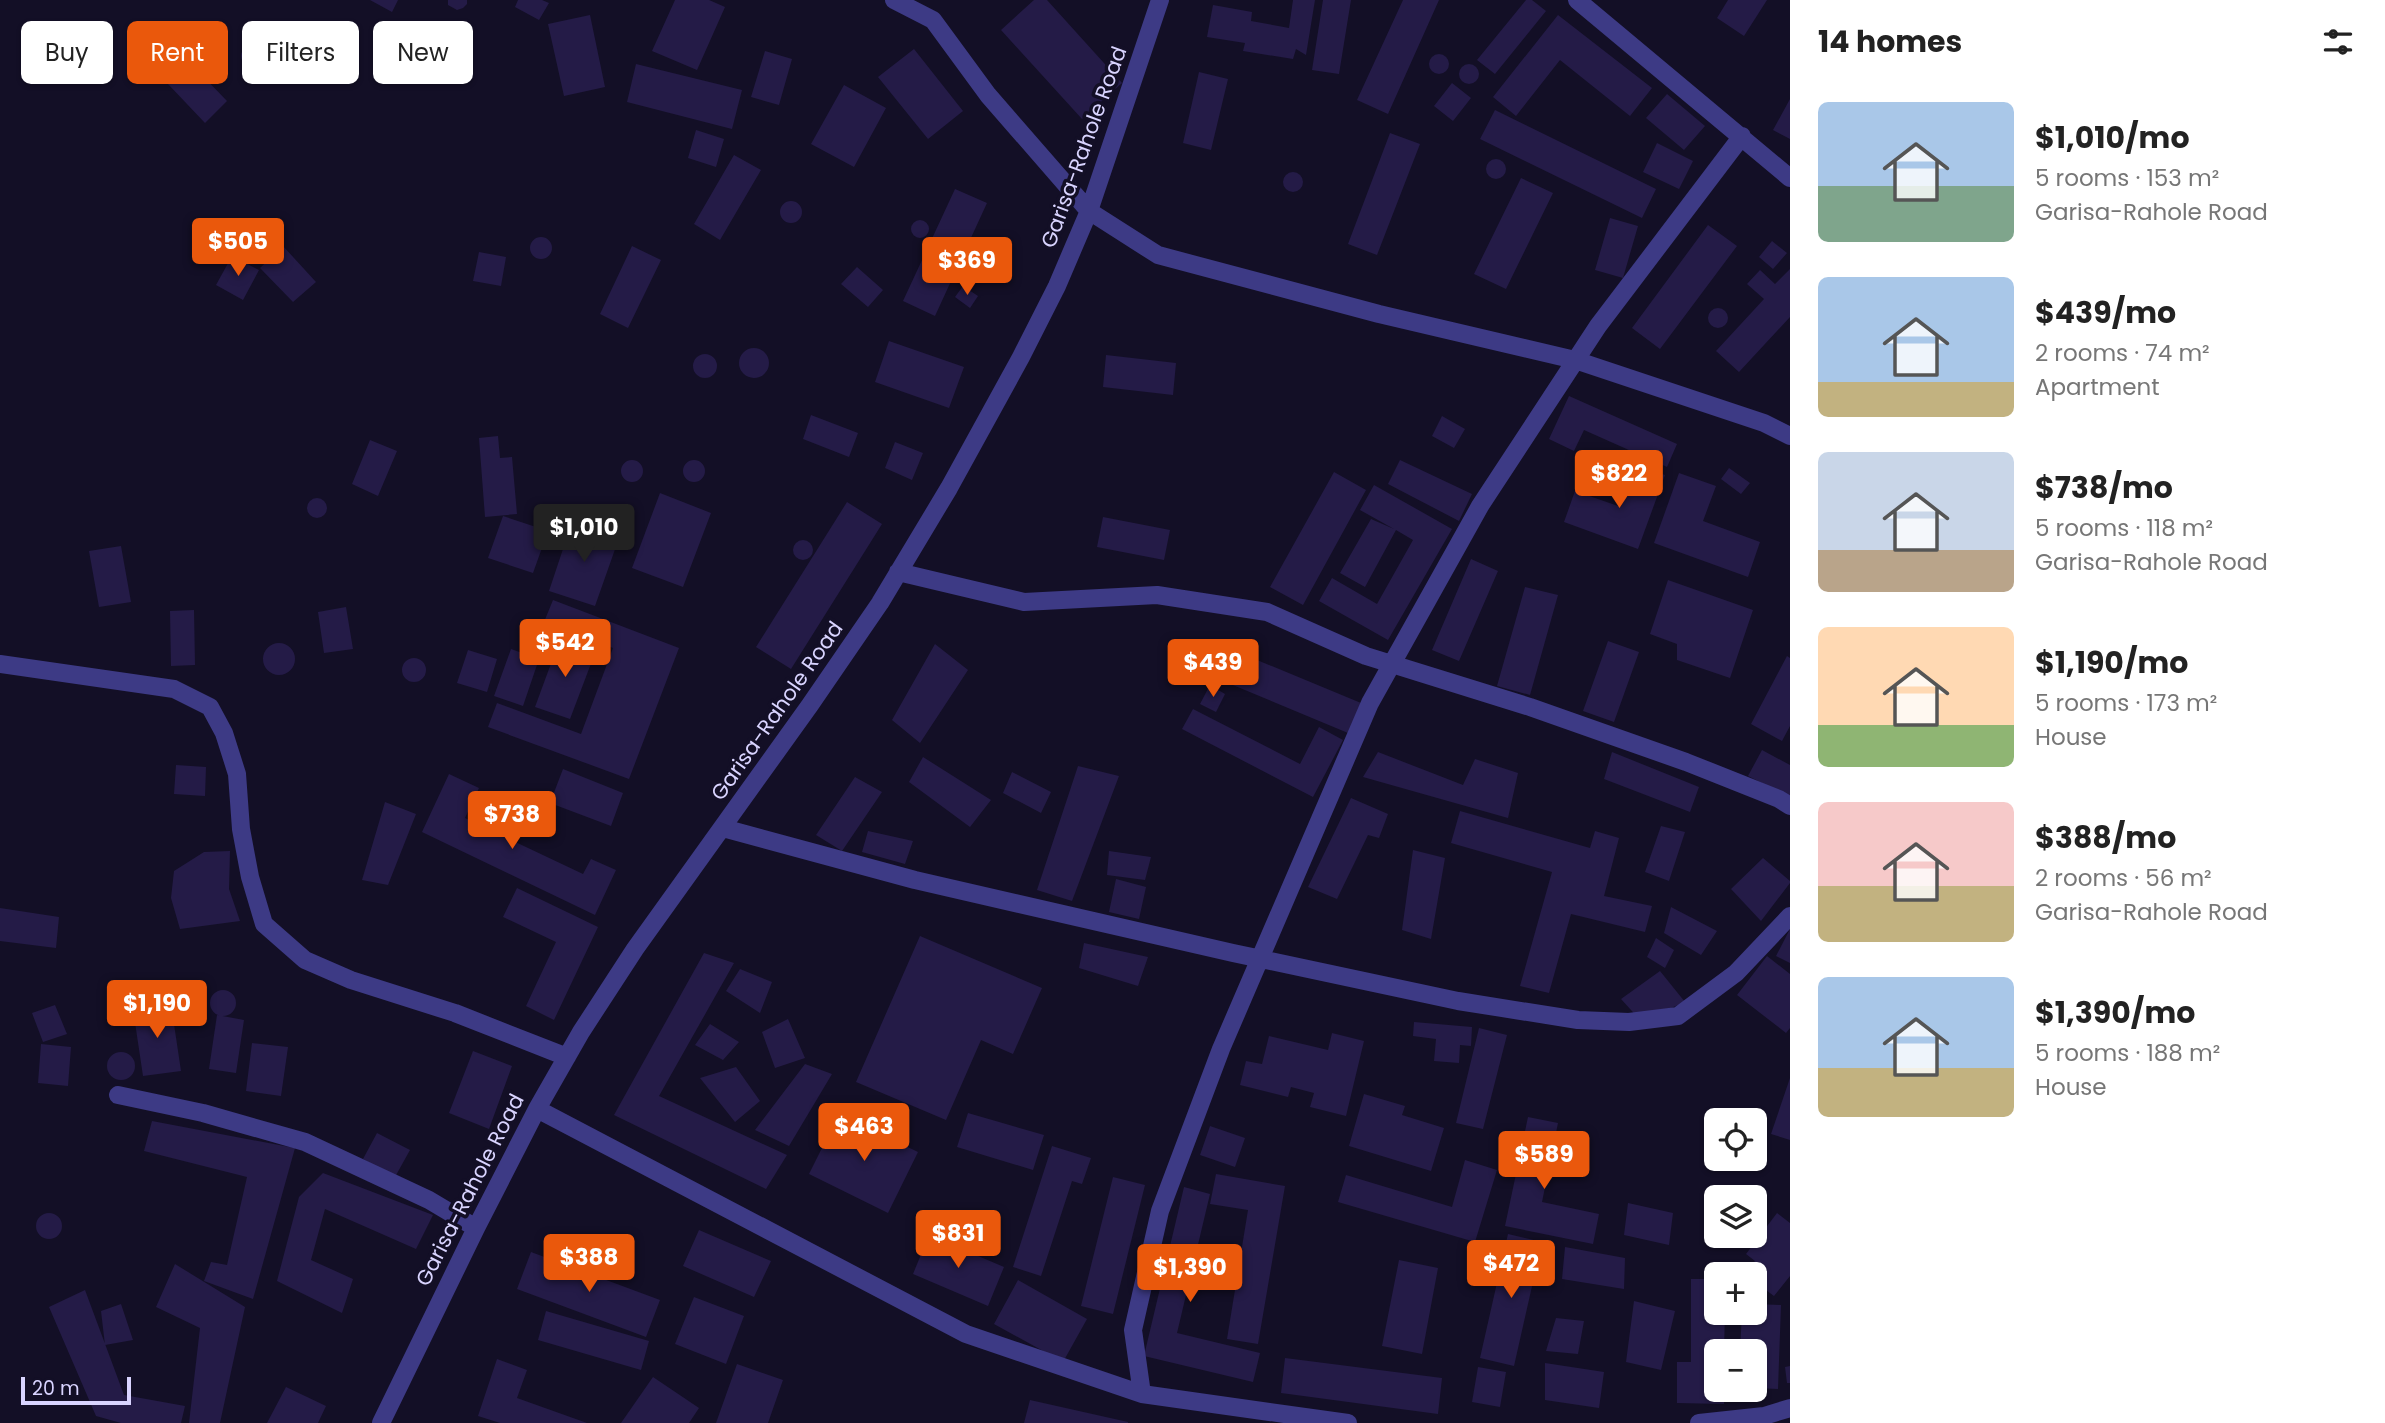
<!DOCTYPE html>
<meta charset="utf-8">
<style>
:root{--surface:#fff;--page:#f2f2f2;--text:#222;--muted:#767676;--accent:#ea580c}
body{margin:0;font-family:Poppins,sans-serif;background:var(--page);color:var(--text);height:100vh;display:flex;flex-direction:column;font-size:26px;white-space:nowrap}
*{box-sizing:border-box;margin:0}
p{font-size:23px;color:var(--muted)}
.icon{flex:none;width:38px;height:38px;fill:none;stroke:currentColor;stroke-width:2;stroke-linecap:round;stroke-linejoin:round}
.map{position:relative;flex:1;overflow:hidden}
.details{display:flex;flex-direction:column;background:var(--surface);width:595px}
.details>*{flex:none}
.top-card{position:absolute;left:21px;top:21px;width:665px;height:63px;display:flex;gap:14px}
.tools{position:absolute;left:1704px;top:1108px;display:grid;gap:14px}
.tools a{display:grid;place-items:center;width:63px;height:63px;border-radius:10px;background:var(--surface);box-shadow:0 2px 5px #0004;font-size:35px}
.scale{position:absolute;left:21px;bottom:18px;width:110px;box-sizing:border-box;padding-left:7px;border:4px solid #d9d4ff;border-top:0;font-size:19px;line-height:24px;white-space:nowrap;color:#d9d4ff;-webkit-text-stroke:5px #130f26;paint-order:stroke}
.price{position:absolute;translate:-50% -60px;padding:0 16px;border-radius:7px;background:var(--accent);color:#fff;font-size:23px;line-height:46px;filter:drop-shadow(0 2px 4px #0008)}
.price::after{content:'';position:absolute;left:50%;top:42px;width:21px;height:16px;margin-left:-10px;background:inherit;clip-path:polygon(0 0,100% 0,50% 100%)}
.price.on{background:#222;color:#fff}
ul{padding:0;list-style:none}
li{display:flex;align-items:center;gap:21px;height:175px;padding:0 28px}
li span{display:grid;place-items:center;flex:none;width:196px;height:140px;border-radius:10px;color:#555}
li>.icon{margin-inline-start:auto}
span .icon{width:84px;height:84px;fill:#fffc;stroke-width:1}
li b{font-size:30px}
h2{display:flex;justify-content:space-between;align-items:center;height:84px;padding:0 28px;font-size:30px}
.pill{padding:0 24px;border-radius:10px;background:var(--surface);box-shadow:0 2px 5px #0004;font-size:24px;line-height:63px}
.pill.on{background:var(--accent);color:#fff}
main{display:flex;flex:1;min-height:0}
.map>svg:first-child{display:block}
</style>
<main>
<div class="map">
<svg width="1790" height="1423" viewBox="0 0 1790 1423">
<rect width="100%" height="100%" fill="#130f26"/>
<path fill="#241b47" d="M 370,0 L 398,0 L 392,12 Z
M 448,0 L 467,0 L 467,4 L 463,8 L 457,10 L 448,5 Z
M 518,0 L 542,0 L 549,3 L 539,20 L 515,7 Z
M 675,0 L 709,0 L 725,7 L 697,70 L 652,51 Z
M 1034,0 L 1047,0 L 1122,83 L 1082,119 L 1001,30 Z
M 1293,0 L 1315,0 L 1306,55 L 1296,49 L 1293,59 L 1243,51 L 1245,43 L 1207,37 L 1213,5 L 1252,12 L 1251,21 L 1289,28 Z
M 1323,0 L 1351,0 L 1339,74 L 1312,70 Z
M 1403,0 L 1439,0 L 1388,114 L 1357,100 Z
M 1526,0 L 1532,0 L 1546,11 L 1495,74 L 1477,60 Z
M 1728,0 L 1767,0 L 1744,36 L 1717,18 Z
M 590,15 L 605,87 L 564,96 L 548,24 Z
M 1558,15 L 1652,88 L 1630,116 L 1560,60 L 1516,116 L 1493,97 Z
M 172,44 L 227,101 L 205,123 L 149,64 Z
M241 56a9 9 0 1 1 18 0a9 9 0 1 1-18 0Z
M 914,49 L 963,111 L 928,139 L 878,77 Z
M 765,51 L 792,59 L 779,105 L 751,97 Z
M1429 64a10 10 0 1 1 20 0a10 10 0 1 1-20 0Z
M 636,64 L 742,90 L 732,129 L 627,102 Z
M1459 74a10 10 0 1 1 20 0a10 10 0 1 1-20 0Z
M 1199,72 L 1228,79 L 1211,150 L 1183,143 Z
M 1452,83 L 1471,98 L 1453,121 L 1434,106 Z
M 844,85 L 886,108 L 854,167 L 811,144 Z
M 1667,94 L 1705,126 L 1684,150 L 1646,118 Z
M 1790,99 L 1790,139 L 1773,130 Z
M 1495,110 L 1656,189 L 1642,218 L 1480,139 Z
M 696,130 L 724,139 L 716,167 L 688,158 Z
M 1390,133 L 1420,144 L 1377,255 L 1348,244 Z
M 1657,143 L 1693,161 L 1679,189 L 1643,172 Z
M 734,155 L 761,170 L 720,240 L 694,224 Z
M1486 169a10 10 0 1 1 20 0a10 10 0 1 1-20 0Z
M1283 182a10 10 0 1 1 20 0a10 10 0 1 1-20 0Z
M 1521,178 L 1553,193 L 1506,289 L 1474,274 Z
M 955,189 L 987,203 L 935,316 L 903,301 Z
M780 212a11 11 0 1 1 22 0a11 11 0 1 1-22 0Z
M 1610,218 L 1638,226 L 1623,278 L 1595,270 Z
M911 229a9 9 0 1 1 18 0a9 9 0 1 1-18 0Z
M 1708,225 L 1737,246 L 1660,349 L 1632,328 Z
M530 248a11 11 0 1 1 22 0a11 11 0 1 1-22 0Z
M 1772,241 L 1787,253 L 1773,269 L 1759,257 Z
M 283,246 L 316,282 L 293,302 L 260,268 Z
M 632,246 L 661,260 L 628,328 L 600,314 Z
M 479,252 L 506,257 L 501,286 L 473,281 Z
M 232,256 L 259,270 L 243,300 L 216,285 Z
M 857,267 L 883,290 L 868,307 L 841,284 Z
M 1790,269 L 1790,317 L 1739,372 L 1716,351 L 1764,299 L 1747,284 L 1760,270 L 1775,284 Z
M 963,286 L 978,296 L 970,308 L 955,297 Z
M1708 318a10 10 0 1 1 20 0a10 10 0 1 1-20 0Z
M 889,341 L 964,367 L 949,408 L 875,382 Z
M739 363a15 15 0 1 1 30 0a15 15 0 1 1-30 0Z
M693 366a12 12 0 1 1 24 0a12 12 0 1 1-24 0Z
M 1106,355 L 1176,363 L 1173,395 L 1103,387 Z
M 1569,396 L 1677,444 L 1667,467 L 1584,430 L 1574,451 L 1549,439 Z
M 811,415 L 858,433 L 849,457 L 803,439 Z
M 1442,416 L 1465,429 L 1454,448 L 1432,436 Z
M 498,436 L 500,458 L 512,457 L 517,514 L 485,517 L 479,438 Z
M 370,440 L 397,451 L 378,496 L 352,484 Z
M 895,442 L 923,453 L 912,480 L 885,468 Z
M683 471a11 11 0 1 1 22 0a11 11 0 1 1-22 0Z
M 1400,460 L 1472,494 L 1459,521 L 1388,484 Z
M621 471a11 11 0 1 1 22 0a11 11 0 1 1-22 0Z
M 1636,465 L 1665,475 L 1638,549 L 1564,522 L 1575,491 L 1621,507 Z
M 1729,468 L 1750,483 L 1741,494 L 1721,479 Z
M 1334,472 L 1366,490 L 1303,605 L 1270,587 Z
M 1679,473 L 1716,486 L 1703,521 L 1760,542 L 1748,577 L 1654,543 Z
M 1374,485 L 1452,529 L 1388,640 L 1319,601 L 1332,578 L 1377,604 L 1413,540 L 1396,530 L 1365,587 L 1340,573 L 1371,519 L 1394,529 L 1360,510 Z
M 660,493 L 711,513 L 683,587 L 632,568 Z
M307 508a10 10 0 1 1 20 0a10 10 0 1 1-20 0Z
M 847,502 L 882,524 L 791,669 L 756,647 Z
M 503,516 L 548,531 L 533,573 L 488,558 Z
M 1103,517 L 1170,530 L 1164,560 L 1097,547 Z
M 572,522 L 619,538 L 595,606 L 549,591 Z
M793 550a10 10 0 1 1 20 0a10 10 0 1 1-20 0Z
M 121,546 L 131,602 L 99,607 L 89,551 Z
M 1471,559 L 1498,571 L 1459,661 L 1432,650 Z
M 1668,580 L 1753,610 L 1730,678 L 1677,660 L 1677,644 L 1650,634 Z
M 1525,587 L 1558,595 L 1530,695 L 1497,686 Z
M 553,600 L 679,648 L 629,779 L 488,727 L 497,703 L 581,734 L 613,648 L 544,622 Z
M 346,607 L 353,649 L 324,653 L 318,612 Z
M 194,610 L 195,665 L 171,666 L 170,611 Z
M 560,639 L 595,653 L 570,719 L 535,707 Z
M 1608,641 L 1639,652 L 1614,722 L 1583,711 Z
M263 659a16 16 0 1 1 32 0a16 16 0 1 1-32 0Z
M 935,644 L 968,670 L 920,743 L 892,720 Z
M 1228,648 L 1361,703 L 1348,733 L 1216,678 Z
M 511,649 L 539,659 L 523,706 L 494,696 Z
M 468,650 L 497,659 L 487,692 L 457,683 Z
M 1787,656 L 1790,658 L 1790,726 L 1782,741 L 1751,724 Z
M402 670a12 12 0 1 1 24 0a12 12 0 1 1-24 0Z
M 1210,685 L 1225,694 L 1216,712 L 1200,704 Z
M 1193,709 L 1300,764 L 1319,727 L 1343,740 L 1313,797 L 1182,729 Z
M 1762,750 L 1790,765 L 1790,797 L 1748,776 Z
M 1378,752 L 1463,785 L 1475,759 L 1518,773 L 1508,818 L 1363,777 Z
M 1612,752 L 1699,787 L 1690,812 L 1604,779 Z
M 923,757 L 991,800 L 970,827 L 909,782 Z
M 176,765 L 206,767 L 205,796 L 174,794 Z
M 1078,766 L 1119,776 L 1072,901 L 1037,890 Z
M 563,769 L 623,793 L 611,826 L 550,803 Z
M 1012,772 L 1051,792 L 1041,813 L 1003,793 Z
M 449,774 L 479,788 L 465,818 L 583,874 L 591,859 L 616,870 L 595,915 L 422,832 Z
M 855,777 L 882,792 L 842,851 L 816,835 Z
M 1351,798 L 1388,814 L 1379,838 L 1368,835 L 1337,899 L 1308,887 Z
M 385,802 L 416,814 L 388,885 L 362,880 Z
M 1460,811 L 1590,848 L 1595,831 L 1619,838 L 1604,896 L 1652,906 L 1645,932 L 1571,914 L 1549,993 L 1520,986 L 1552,872 L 1451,843 Z
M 1661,826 L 1685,832 L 1669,881 L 1645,872 Z
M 868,831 L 913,841 L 905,864 L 862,852 Z
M 1413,850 L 1445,858 L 1431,939 L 1402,930 Z
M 230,851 L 229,889 L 240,921 L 180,929 L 171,898 L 174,871 L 204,852 Z
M 1109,851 L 1151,857 L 1145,880 L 1107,875 Z
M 1763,858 L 1790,881 L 1790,883 L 1761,921 L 1731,889 Z
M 1116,879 L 1146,887 L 1139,919 L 1109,912 Z
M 517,888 L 598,927 L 554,1020 L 526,1006 L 556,942 L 503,917 Z
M 1671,907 L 1717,931 L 1701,955 L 1664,933 Z
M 0,908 L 59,917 L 56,948 L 0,941 Z
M 1790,929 L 1790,963 L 1776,956 Z
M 920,936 L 1042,988 L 1013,1054 L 981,1040 L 946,1120 L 856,1082 Z
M 1656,938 L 1674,950 L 1665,968 L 1647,957 Z
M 1084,943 L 1148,957 L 1138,986 L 1079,968 Z
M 704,953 L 734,963 L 659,1096 L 787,1155 L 766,1189 L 614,1115 Z
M 1767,956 L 1790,974 L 1790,1028 L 1786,1033 L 1737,995 Z
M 740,969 L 772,982 L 760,1013 L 726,991 Z
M 1660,971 L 1685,1002 L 1641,1021 L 1621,999 Z
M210 1003a13 13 0 1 1 26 0a13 13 0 1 1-26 0Z
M 171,1004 L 181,1071 L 143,1076 L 133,1009 Z
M 55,1005 L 67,1034 L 43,1042 L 32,1013 Z
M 217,1015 L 244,1020 L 236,1073 L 209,1069 Z
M 788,1019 L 805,1058 L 775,1068 L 762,1032 Z
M 1414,1022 L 1472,1027 L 1471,1046 L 1460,1045 L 1459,1063 L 1434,1061 L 1436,1039 L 1413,1036 Z
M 710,1024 L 739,1042 L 723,1060 L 695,1045 Z
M 1479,1028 L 1507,1035 L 1483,1129 L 1456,1123 Z
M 1332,1033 L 1364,1041 L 1346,1116 L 1310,1107 L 1314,1093 L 1291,1087 L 1288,1097 L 1240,1085 L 1246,1061 L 1262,1064 L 1269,1036 L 1328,1050 Z
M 252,1043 L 288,1047 L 281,1096 L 246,1091 Z
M 41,1044 L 71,1047 L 68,1086 L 38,1083 Z
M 473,1051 L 512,1066 L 489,1129 L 449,1113 Z
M107 1066a14 14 0 1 1 28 0a14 14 0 1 1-28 0Z
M 805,1064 L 832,1074 L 789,1146 L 755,1130 Z
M 736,1067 L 760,1101 L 735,1122 L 700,1078 Z
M 1790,1078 L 1790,1140 L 1771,1134 Z
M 1364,1094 L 1405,1106 L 1402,1115 L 1444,1128 L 1431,1171 L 1349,1146 Z
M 968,1113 L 1044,1135 L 1033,1170 L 957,1147 Z
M 839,1114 L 918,1152 L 888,1213 L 809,1174 Z
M 1528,1117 L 1558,1123 L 1542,1202 L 1599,1214 L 1593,1244 L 1505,1226 Z
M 152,1121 L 295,1148 L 253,1299 L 204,1281 L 211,1262 L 227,1265 L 247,1177 L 144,1151 Z
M 1210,1126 L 1245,1138 L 1235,1167 L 1200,1155 Z
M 377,1133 L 410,1150 L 395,1177 L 363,1159 Z
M 1052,1146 L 1091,1158 L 1082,1184 L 1072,1181 L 1041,1276 L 1013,1267 Z
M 1465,1160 L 1497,1170 L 1475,1242 L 1338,1202 L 1346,1175 L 1452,1207 Z
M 323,1173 L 433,1215 L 416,1249 L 325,1209 L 311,1260 L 353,1279 L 342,1313 L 277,1281 L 299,1197 Z
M 1216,1174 L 1285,1186 L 1258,1344 L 1227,1339 L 1248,1210 L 1210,1204 Z
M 1113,1177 L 1145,1185 L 1113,1314 L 1081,1306 Z
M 1184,1187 L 1210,1194 L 1177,1333 L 1260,1353 L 1253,1382 L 1144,1356 Z
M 1628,1203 L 1673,1213 L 1669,1245 L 1624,1235 Z
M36 1226a13 13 0 1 1 26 0a13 13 0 1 1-26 0Z
M 1777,1213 L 1790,1223 L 1790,1276 L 1774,1296 L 1755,1282 L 1755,1274 L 1745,1274 L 1755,1261 L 1746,1254 Z
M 699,1230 L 771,1261 L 754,1297 L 683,1266 Z
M 1508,1234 L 1542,1242 L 1514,1366 L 1480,1358 Z
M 929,1235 L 1004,1267 L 988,1306 L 913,1274 Z
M 1565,1247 L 1625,1258 L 1624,1289 L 1562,1279 Z
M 531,1252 L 660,1300 L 646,1337 L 517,1289 Z
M 1399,1260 L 1438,1268 L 1422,1354 L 1382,1346 Z
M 175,1264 L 245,1307 L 220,1423 L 189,1423 L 200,1328 L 156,1307 Z
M 1691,1279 L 1717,1279 L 1717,1312 L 1725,1312 L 1724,1351 L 1717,1351 L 1717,1390 L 1724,1390 L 1724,1404 L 1677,1403 L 1677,1362 L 1691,1362 Z
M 1018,1280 L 1087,1319 L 1063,1362 L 994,1324 Z
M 85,1290 L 124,1395 L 185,1406 L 181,1423 L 121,1423 L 96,1416 L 49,1307 Z
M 694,1297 L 744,1316 L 726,1364 L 675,1344 Z
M 1634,1301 L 1675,1311 L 1661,1370 L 1626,1362 Z
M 121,1304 L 133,1340 L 105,1345 L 101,1311 Z
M 1755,1304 L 1781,1305 L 1778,1389 L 1755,1388 L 1755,1351 L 1740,1351 L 1742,1312 L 1755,1312 Z
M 546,1311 L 649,1341 L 641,1370 L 538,1340 Z
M 1556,1318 L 1584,1321 L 1578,1354 L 1546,1351 Z
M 1285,1358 L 1442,1378 L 1438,1414 L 1281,1393 Z
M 497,1359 L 527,1370 L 517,1398 L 587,1423 L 500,1423 L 478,1416 Z
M 1545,1363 L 1604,1372 L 1599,1408 L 1545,1400 Z
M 737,1364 L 783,1380 L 768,1423 L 716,1423 Z
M 1790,1366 L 1790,1383 L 1787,1383 L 1785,1367 Z
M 1478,1367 L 1506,1372 L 1500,1407 L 1472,1402 Z
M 653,1377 L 699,1408 L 689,1423 L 621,1423 Z
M 286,1387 L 326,1406 L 318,1423 L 267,1423 Z
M 1030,1400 L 1128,1422 L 1128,1423 L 1024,1423 Z"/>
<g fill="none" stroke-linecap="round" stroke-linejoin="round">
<path stroke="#3d3a85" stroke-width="18" d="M 894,0 L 933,20 L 988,95 L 1089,211 L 1158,255 L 1379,314 L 1575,360 L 1764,423 L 1790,436
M 1577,0 L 1790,178
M 898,572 L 1024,602 L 1157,595 L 1267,612 L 1366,656 L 1530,707 L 1686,762 L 1779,799 L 1790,806
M 0,664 L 174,689 L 210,707 L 224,733 L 237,774 L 241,829 L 250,877 L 264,924 L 305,960 L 351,980 L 455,1013 L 567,1057
M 723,828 L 915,880 L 1233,953 L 1458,1001 L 1578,1020 L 1629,1022 L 1678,1016 L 1736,973 L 1790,916
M 118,1095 L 203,1113 L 305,1142 L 429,1200 L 476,1228
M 537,1109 L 966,1334 L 1142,1394 L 1348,1423
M 1142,1394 L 1133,1330 L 1160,1211 L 1221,1049 L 1370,703 L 1480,506 L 1598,326 L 1742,136
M 381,1423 L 476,1228 L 537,1109 L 581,1032 L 635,949 L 810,705 L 880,603 L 949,488 L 1021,357 L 1057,286 L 1089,211 L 1160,0
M 1699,1423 L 1764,1416 L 1790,1408"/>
</g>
<g text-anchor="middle" stroke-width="7" stroke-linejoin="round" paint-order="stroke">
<g font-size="21" fill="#d9d4ff" stroke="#130f26">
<text transform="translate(1084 147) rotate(-70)" y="7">Garisa-Rahole Road</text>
<text transform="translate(777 711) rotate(-55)" y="7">Garisa-Rahole Road</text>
<text transform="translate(470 1190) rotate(-63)" y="7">Garisa-Rahole Road</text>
</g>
</g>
</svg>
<div class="tools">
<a><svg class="icon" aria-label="locate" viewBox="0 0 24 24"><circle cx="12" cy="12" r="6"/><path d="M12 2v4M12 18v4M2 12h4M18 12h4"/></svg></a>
<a><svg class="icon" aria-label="layers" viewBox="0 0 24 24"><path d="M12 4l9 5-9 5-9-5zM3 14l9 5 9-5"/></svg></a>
<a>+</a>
<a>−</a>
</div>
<div class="scale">20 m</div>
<b class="price" style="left:238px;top:278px">$505</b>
<b class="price" style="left:967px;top:297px">$369</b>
<b class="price" style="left:1619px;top:510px">$822</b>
<b class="price on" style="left:584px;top:564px">$1,010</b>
<b class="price" style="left:565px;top:679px">$542</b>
<b class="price" style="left:1213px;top:699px">$439</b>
<b class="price" style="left:512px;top:851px">$738</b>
<b class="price" style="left:157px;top:1040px">$1,190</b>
<b class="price" style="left:864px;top:1163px">$463</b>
<b class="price" style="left:1544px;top:1191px">$589</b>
<b class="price" style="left:958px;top:1270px">$831</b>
<b class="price" style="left:589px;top:1294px">$388</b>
<b class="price" style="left:1511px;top:1300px">$472</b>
<b class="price" style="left:1190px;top:1304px">$1,390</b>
<div class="top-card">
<a class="pill">Buy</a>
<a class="pill on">Rent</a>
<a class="pill">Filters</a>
<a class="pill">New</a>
</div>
</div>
<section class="details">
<h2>14 homes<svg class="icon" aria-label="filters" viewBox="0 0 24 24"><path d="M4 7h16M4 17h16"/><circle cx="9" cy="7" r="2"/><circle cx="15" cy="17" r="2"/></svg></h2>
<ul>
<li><span style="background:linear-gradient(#a9c7e8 60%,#7fa58c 0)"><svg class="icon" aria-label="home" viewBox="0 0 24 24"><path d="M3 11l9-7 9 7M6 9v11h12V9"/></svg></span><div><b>$1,010/mo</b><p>5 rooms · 153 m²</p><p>Garisa-Rahole Road</p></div></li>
<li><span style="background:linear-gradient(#a9c7e8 75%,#c2b280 0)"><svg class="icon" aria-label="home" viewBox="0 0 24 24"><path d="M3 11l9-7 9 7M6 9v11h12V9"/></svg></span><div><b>$439/mo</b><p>2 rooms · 74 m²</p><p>Apartment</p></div></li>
<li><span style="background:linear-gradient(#c9d6e8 70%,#b9a48a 0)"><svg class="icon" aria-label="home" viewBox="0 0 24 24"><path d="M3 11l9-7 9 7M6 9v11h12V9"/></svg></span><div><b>$738/mo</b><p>5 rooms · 118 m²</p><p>Garisa-Rahole Road</p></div></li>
<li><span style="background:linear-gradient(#ffd9b3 70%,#8fb573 0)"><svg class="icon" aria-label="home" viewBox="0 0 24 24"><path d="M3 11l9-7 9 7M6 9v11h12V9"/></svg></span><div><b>$1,190/mo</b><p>5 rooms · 173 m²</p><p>House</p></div></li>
<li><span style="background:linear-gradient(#f6c9c9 60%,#c2b280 0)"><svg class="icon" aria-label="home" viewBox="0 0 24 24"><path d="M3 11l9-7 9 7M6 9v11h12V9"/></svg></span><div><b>$388/mo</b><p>2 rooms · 56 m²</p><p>Garisa-Rahole Road</p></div></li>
<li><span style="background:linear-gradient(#a9c7e8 65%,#c2b280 0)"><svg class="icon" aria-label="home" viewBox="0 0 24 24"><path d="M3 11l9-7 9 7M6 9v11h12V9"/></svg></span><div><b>$1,390/mo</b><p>5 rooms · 188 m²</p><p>House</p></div></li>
</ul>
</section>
</main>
